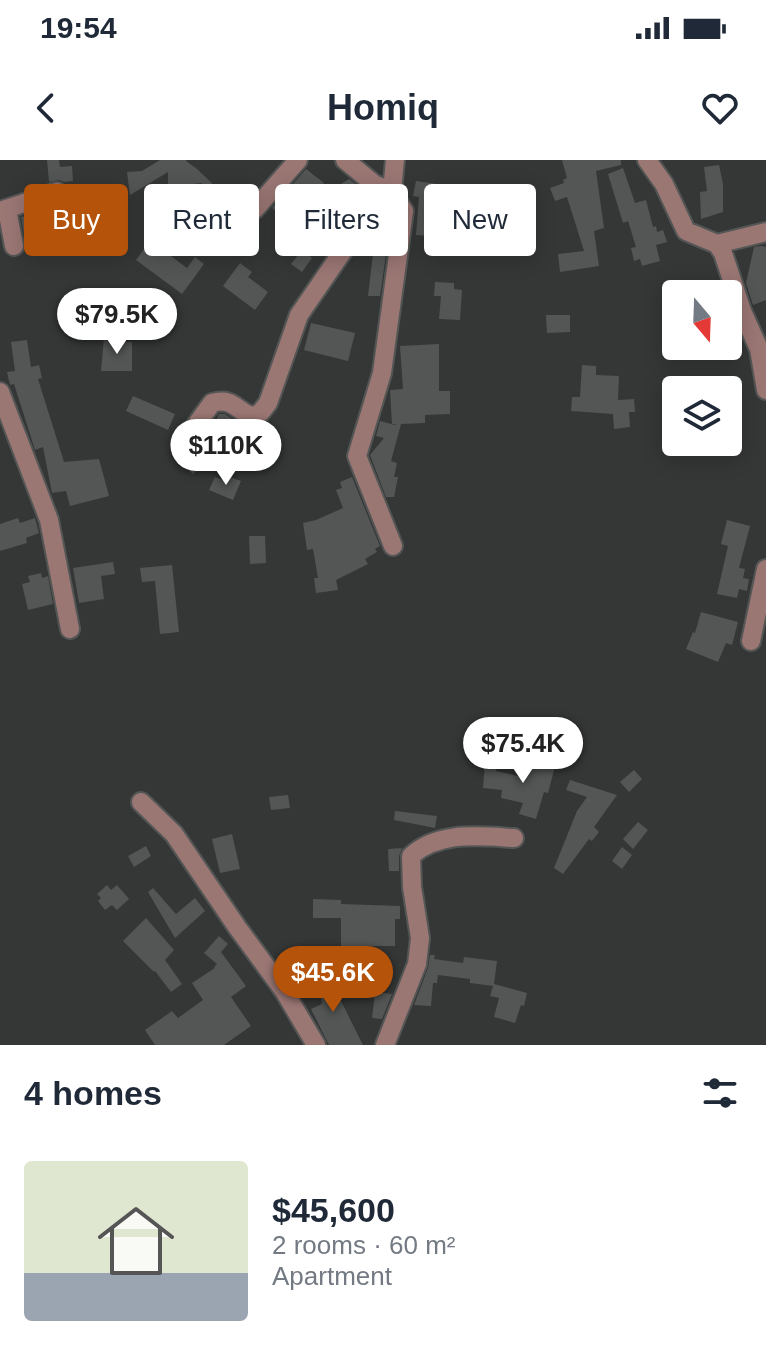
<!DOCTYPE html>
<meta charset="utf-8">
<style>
:root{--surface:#fff;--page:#f6f6f7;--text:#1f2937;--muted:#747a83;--line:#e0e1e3;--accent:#b45309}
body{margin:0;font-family:Arial,sans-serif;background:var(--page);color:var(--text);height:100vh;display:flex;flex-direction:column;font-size:30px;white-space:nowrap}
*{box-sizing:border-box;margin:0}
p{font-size:26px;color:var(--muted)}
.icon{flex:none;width:44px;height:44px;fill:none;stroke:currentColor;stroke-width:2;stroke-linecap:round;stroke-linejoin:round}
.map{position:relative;height:885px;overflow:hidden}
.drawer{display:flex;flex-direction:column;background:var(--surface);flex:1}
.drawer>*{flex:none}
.guide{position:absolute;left:24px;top:24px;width:718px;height:72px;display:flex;gap:16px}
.needle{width:52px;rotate:161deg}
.fabs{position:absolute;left:662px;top:120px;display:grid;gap:16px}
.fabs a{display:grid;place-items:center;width:80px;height:80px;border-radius:8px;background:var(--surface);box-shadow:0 4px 20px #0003;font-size:40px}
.price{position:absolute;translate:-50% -68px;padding:0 18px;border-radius:28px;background:#fff;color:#222;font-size:26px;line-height:52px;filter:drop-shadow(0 2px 4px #0008)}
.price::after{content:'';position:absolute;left:50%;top:48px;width:24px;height:18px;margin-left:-12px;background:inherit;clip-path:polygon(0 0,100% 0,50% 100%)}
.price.active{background:var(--accent);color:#fff}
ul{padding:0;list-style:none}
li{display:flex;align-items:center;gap:24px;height:200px;padding:0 24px}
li+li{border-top:2px solid var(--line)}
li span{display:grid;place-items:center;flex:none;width:224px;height:160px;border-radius:8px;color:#555}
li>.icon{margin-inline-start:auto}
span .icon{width:96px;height:96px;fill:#fffc;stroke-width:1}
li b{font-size:34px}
h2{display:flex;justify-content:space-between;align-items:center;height:96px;padding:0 24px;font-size:34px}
.chip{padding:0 28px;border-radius:8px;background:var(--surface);box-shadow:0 4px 20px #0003;font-size:28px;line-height:72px}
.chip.active{background:var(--accent);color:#fff}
.status{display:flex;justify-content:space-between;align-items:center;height:56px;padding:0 40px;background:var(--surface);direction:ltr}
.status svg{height:22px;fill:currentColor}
header{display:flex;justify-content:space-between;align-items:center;height:104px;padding:0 24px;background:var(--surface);font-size:36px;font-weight:600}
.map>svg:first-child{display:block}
</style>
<div class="status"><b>19:54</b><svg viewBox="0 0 49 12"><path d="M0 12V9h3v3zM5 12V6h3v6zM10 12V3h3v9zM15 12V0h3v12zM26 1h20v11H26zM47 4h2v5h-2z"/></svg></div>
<header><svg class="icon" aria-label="back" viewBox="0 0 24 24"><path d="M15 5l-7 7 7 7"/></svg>Homiq<svg class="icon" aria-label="heart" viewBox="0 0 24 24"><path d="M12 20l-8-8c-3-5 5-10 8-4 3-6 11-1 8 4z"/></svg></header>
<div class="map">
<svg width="766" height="885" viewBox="0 0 766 885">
<rect width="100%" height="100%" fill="#343736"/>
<path fill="#535654" d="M 47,0 L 59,0 L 60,7 L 72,6 L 73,21 L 64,22 L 59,20 L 49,22 Z
M 160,0 L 187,0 L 186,1 L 197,9 L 218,29 L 189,59 L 202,23 L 168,27 L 168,12 L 130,35 L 127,12 L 142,11 Z
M 562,0 L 621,0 L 621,5 L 596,11 L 604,68 L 594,71 L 599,106 L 560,112 L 558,94 L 584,91 L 567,37 L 555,41 L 550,28 L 564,23 L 563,20 L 567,18 Z
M 719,5 L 723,24 L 723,52 L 701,59 L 700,32 L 707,31 L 704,7 Z
M 623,8 L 635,43 L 646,40 L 653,67 L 656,66 L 657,72 L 663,70 L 667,82 L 656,85 L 660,101 L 642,106 L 640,99 L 634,101 L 631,88 L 636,87 L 628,61 L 623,63 L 608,14 Z
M 306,9 L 324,23 L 312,38 L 309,35 L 285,60 L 272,48 Z
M 349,19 L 372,37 L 354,56 L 336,27 Z
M 416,21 L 437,24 L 433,45 L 470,48 L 467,79 L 416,75 L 419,37 L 413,36 Z
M 40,52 L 50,54 L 53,70 L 24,75 L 21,57 Z
M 80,59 L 94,62 L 89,89 L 75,87 Z
M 378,65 L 390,66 L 380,136 L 368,136 L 374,85 L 368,85 L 369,76 Z
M 156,73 L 166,80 L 160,88 L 187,108 L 195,97 L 204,104 L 182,134 L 136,100 Z
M 761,86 L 766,87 L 766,140 L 753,145 L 746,123 L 754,87 Z
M 302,90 L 312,98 L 302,112 L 291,104 Z
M 240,103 L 252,112 L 248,117 L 268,132 L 255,150 L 223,126 Z
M 435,122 L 454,123 L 454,129 L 462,130 L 460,160 L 439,159 L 441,136 L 434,136 Z
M 546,155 L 570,155 L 570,172 L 547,173 Z
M 311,163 L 355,173 L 348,201 L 304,190 Z
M 104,178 L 117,179 L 117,182 L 132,182 L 132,211 L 101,211 Z
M 27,180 L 31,207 L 39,205 L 42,218 L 38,219 L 64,302 L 99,299 L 109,336 L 70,346 L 66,331 L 52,333 L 43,287 L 35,290 L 14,224 L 10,225 L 7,212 L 15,211 L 11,182 Z
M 439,184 L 439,231 L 450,231 L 450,254 L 425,255 L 425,263 L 401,264 L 391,301 L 397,303 L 394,317 L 398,317 L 394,337 L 386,337 L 370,295 L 384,278 L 376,276 L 380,261 L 395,265 L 396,264 L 392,264 L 390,230 L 403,229 L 400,186 Z
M 582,205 L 596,206 L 596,215 L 619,216 L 618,240 L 634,239 L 635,252 L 629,252 L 630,267 L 614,269 L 613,254 L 571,251 L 572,237 L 580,237 Z
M 133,236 L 175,254 L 168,270 L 126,251 Z
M 219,254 L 225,254 L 241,265 L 193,314 L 181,303 L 220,263 L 216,260 Z
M 227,316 L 241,321 L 233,340 L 209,330 L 215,317 L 225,321 Z
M 352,317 L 380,386 L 375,389 L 377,392 L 365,399 L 368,404 L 336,420 L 338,430 L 316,433 L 314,418 L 318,418 L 313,389 L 307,390 L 303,363 L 316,360 L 343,348 L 336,330 L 342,328 L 340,322 Z
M 18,358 L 20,363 L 35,358 L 39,373 L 26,378 L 27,383 L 0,391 L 0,364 Z
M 727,360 L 750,366 L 739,408 L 745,409 L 743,418 L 749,419 L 747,431 L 739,429 L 737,438 L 717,434 L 728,386 L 721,384 Z
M 249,376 L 265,376 L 266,403 L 250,404 Z
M 113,402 L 115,414 L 101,416 L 104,439 L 79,443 L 73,408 Z
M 172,405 L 179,472 L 160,474 L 155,421 L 142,422 L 140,408 Z
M 41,413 L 42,418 L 48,416 L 53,444 L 28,450 L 22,424 L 30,422 L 28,416 Z
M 701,452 L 738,462 L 732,485 L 726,483 L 718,502 L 686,489 L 693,472 L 695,473 Z
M 513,562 L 536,566 L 531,589 L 516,586 L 518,575 L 511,574 Z
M 532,596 L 556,603 L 548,633 L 544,632 L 536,659 L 519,654 L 523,643 L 501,638 L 502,630 L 483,628 L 485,603 L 497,604 L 496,611 L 526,618 Z
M 634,610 L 642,619 L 629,632 L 620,622 Z
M 570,620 L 617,635 L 594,667 L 599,672 L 592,681 L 589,679 L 563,714 L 554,708 L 577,651 L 587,637 L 566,630 Z
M 288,635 L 290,648 L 271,650 L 269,637 Z
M 395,651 L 437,656 L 435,668 L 394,660 Z
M 638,662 L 648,670 L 633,689 L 623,679 Z
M 232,674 L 240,709 L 220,713 L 212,679 Z
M 146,686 L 151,696 L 134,707 L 128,696 Z
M 622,687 L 632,695 L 622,709 L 612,701 Z
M 402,688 L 399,696 L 399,711 L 389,711 L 388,689 Z
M 107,725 L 111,730 L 117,725 L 129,739 L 117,750 L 112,745 L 105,750 L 98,741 L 101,738 L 97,734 Z
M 153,728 L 176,754 L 195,738 L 205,751 L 175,778 L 148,732 Z
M 313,739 L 341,740 L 341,744 L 400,746 L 400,759 L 395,759 L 395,786 L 341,786 L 341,758 L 313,758 Z
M 146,758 L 174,790 L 165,800 L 182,824 L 171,832 L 155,811 L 154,812 L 123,781 Z
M 219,776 L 228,784 L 221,792 L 246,826 L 231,837 L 251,866 L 224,885 L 155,885 L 145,870 L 172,851 L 178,858 L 203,840 L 192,823 L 215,808 L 214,807 L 217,804 L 204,793 Z
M 430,795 L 435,795 L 434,799 L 463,803 L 464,797 L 497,801 L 494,824 L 527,833 L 524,846 L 521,845 L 515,863 L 494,857 L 499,838 L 490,836 L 493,826 L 470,823 L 470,819 L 438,815 L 437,823 L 433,823 L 431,846 L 414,845 L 428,808 Z
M 327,803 L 333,838 L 338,835 L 363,885 L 329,885 L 311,849 L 322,844 L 315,806 Z
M 375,832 L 392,834 L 382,859 L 372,858 Z"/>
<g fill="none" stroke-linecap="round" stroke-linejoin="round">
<defs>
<path id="minor" d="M 345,0 L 374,24 L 392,32 L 404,51 L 382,213 L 357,296 L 393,386
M 647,0 L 664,24 L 686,71 L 717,84 L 723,93 L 742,151 L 759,189 L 766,230
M 7,49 L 14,86
M 255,49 L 298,0
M 0,51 L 57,32
M 717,84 L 766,72
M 0,232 L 49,360 L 70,469
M 196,265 L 212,243 C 233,237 235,250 253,257 L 261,252 L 268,243 L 299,155 L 356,72 L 392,32 L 395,0
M 751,481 L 766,409
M 141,642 L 174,674 L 237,767 L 284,831 L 316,885
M 385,885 L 417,804 L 420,778 L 412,727 L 411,696 C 438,671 478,676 514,678"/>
</defs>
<use href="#minor" stroke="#535655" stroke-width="22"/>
<use href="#minor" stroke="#9b7774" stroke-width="18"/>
</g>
</svg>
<div class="fabs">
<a><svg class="needle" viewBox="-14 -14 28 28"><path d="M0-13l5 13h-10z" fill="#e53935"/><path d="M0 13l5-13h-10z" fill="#747a83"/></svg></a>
<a><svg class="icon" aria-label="layers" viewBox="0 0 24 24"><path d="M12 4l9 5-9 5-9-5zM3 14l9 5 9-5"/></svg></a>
</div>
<b class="price" style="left:117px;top:196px">$79.5K</b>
<b class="price" style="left:226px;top:327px">$110K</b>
<b class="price" style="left:523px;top:625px">$75.4K</b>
<b class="price active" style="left:333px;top:854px">$45.6K</b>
<div class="guide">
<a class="chip active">Buy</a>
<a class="chip">Rent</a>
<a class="chip">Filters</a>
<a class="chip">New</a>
</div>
</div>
<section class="drawer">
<h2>4 homes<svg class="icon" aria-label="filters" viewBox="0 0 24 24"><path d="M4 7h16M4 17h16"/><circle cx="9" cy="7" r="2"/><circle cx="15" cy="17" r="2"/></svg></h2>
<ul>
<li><span style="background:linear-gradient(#dfe7d0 70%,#9aa5b1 0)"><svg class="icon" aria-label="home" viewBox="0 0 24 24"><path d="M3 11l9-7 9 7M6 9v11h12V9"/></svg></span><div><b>$45,600</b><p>2 rooms · 60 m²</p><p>Apartment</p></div></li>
</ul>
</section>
